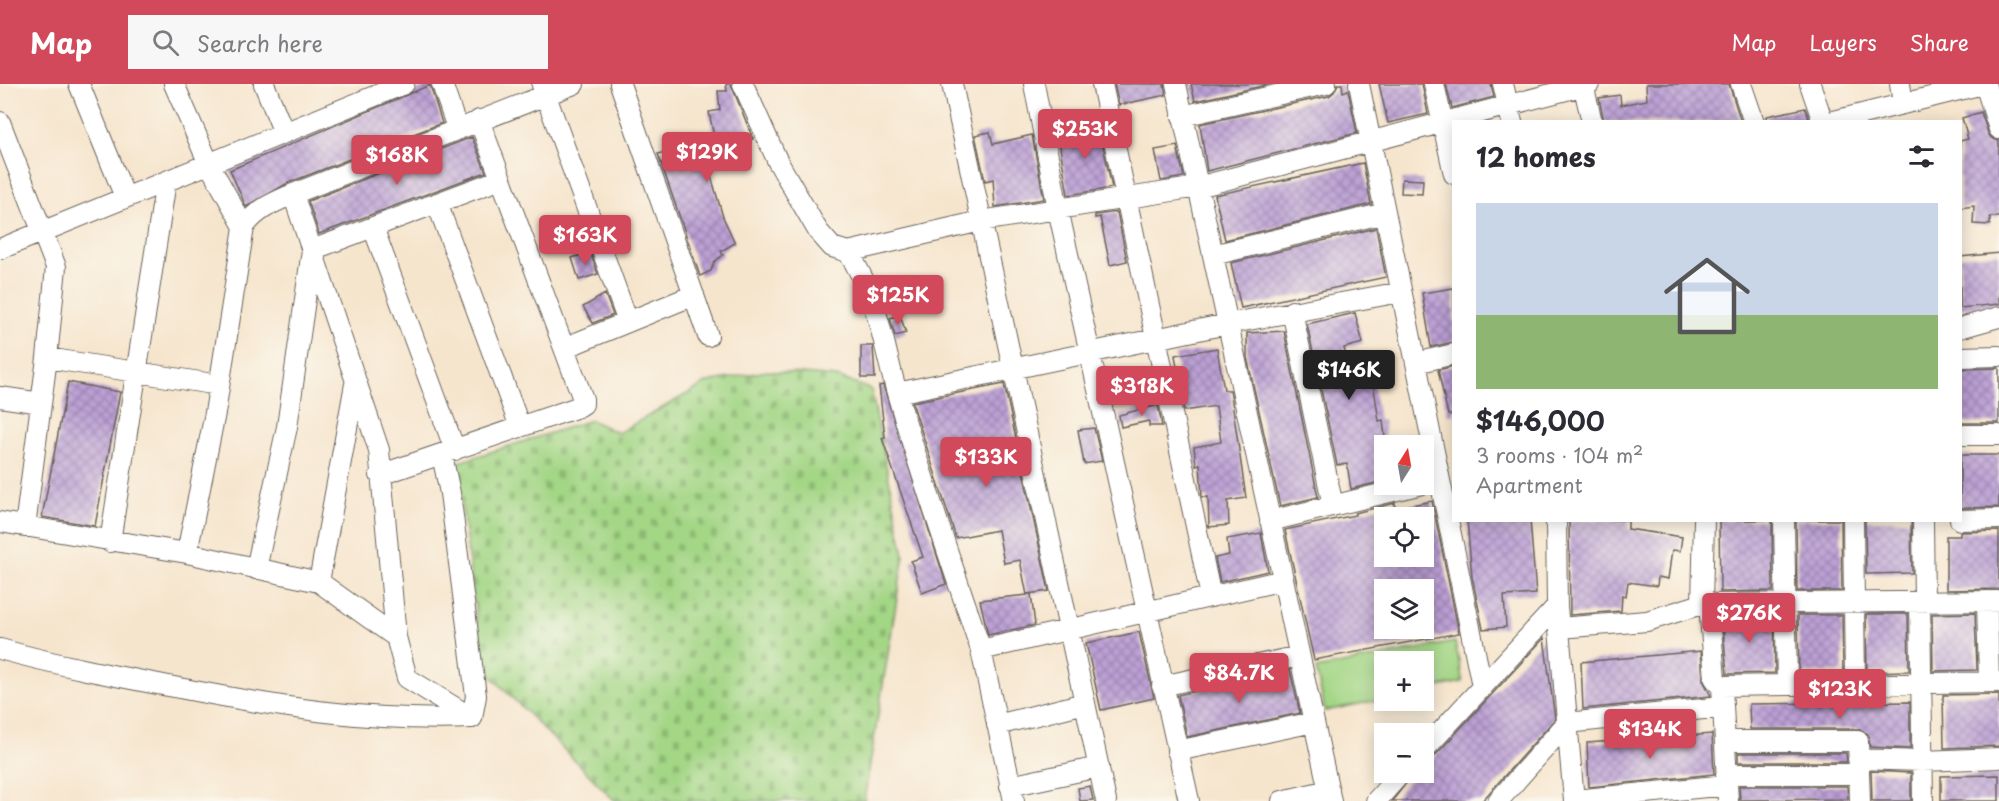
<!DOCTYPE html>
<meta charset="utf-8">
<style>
:root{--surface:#fff;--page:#f7f7f7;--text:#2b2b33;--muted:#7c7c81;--line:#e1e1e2;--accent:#d1495b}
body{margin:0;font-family:"Playpen Sans",sans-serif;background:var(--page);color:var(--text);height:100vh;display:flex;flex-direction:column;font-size:22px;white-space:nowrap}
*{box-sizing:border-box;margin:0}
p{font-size:20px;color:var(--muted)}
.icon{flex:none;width:33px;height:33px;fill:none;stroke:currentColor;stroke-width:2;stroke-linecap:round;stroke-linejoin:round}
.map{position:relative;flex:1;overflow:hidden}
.drawer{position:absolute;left:1452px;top:36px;width:510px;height:402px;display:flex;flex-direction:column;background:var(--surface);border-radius:0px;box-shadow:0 3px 15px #0003}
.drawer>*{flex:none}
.needle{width:39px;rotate:11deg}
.tools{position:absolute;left:1374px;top:351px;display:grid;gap:12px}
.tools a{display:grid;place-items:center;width:60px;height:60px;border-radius:0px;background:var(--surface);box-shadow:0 3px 15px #0003;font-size:30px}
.price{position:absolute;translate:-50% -51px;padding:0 14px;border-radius:6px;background:var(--accent);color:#fff;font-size:20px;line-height:39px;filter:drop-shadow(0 2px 3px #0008)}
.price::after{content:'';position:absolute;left:50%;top:36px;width:18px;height:14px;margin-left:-9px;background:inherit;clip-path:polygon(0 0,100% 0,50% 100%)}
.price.selected{background:#222;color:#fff}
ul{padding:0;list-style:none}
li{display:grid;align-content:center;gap:12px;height:318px;padding:0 24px}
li+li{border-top:2px solid var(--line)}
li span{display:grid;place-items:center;height:186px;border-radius:0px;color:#555}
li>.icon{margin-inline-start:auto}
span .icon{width:108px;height:108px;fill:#fffc;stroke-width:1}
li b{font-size:26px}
h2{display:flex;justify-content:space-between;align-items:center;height:72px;padding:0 24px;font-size:26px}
header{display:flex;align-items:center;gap:36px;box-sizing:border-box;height:84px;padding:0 30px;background:var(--accent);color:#fff}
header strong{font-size:28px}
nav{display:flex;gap:33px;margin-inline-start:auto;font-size:21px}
.search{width:420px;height:54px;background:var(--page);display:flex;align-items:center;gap:15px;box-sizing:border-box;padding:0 21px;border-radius:0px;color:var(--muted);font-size:22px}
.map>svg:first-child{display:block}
</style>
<header>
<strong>Map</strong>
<div class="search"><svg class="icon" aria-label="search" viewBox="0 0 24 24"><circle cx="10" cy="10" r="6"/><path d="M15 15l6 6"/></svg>Search here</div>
<nav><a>Map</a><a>Layers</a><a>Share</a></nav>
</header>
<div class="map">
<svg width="1999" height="717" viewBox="0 0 1999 717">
<defs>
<pattern id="cemetery-stones" width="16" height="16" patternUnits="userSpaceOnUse" patternTransform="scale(1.5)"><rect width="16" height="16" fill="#a3d685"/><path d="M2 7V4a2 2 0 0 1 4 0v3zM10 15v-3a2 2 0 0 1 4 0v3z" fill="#8cb772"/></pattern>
<pattern id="building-cross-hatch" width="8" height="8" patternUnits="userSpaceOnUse" patternTransform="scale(1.5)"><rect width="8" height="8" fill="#bca0d5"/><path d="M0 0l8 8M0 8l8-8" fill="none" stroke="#9882ac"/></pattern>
</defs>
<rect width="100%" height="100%" fill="#fbf7ec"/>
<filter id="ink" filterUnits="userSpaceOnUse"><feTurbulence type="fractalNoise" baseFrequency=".0167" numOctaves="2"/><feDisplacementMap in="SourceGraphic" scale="12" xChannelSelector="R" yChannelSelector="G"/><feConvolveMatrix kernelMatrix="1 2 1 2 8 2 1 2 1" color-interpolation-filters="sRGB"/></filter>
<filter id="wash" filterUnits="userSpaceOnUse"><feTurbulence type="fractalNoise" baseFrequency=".008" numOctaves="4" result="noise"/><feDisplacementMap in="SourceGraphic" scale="24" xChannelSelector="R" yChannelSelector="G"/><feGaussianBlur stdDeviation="1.35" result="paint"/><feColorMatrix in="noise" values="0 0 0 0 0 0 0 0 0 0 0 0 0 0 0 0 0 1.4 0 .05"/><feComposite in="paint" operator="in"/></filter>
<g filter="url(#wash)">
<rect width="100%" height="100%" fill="#f6e5cd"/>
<path fill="#a3d685" stroke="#607950" stroke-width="1.5" d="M 1455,558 L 1463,598 L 1424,606 L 1424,578 L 1384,578 L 1384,615 L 1325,627 L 1316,585 Z"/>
<path fill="url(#cemetery-stones)" stroke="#607950" stroke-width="1.5" d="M 767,287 L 837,293 L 871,305 L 904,471 L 864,717 L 615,717 L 483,584 L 456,379 L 591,336 L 618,349 L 708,298 Z"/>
<g id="blocks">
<path fill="url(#building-cross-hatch)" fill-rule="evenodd" d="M 726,0 L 731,0 L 753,55 L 742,58 L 745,70 L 707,78 L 723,133 L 735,159 L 721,167 L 723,171 L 714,178 L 711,187 L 700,192 L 658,70 L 676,65 L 678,73 L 716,63 L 709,28 L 720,26 L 718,7 L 727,7 Z
M 1114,0 L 1164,0 L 1166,11 L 1119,21 Z
M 1191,0 L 1271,0 L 1195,17 Z
M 1338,0 L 1342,0 L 1343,8 L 1348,6 L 1357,49 L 1207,87 L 1200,40 L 1329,12 L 1334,8 Z
M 1379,0 L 1422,0 L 1428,30 L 1388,39 Z
M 1446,0 L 1491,0 L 1494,13 L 1452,24 Z
M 1646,0 L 1729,0 L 1741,38 L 1604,38 L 1599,14 L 1620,11 L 1621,21 L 1647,16 Z
M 430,1 L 442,39 L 288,99 L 246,123 L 230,86 Z
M 1805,24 L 1810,38 L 1767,38 L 1767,32 Z
M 1981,28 L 1988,49 L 1991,54 L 1999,57 L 1999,133 L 1990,133 L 1990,141 L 1973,140 L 1974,122 L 1960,124 L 1960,57 L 1968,55 L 1962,34 Z
M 1097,34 L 1112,104 L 1068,111 L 1058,52 L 1087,44 L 1085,37 Z
M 990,48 L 993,60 L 1032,51 L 1044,115 L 995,123 L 993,95 L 985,97 L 975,51 Z
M 472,53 L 486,88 L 319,150 L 308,117 Z
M 1177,62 L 1184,93 L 1161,97 L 1155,66 Z
M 1363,79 L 1371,120 L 1225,156 L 1215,111 Z
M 1402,95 L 1423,96 L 1422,110 L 1401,109 Z
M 1117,128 L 1127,177 L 1110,181 L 1100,133 L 1095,134 L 1095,131 Z
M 1376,144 L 1386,193 L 1241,224 L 1231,179 Z
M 590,168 L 598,190 L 579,196 L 572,174 Z
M 1999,169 L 1999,220 L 1960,224 L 1960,173 Z
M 1454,204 L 1454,258 L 1431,263 L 1422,209 Z
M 605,210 L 613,231 L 593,239 L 583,223 Z
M 1355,229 L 1363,259 L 1344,264 L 1350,288 L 1371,285 L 1379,337 L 1383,336 L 1386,362 L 1384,397 L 1351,405 L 1347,380 L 1337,381 L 1307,240 Z
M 900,231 L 906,249 L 895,252 L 890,234 Z
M 1284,247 L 1318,413 L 1280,422 L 1247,273 L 1247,249 Z
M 861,262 L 873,262 L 875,294 L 861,294 Z
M 1217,264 L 1224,306 L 1230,306 L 1231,311 L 1246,414 L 1228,417 L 1229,441 L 1209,443 L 1208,413 L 1202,413 L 1200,380 L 1196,381 L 1194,363 L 1221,358 L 1216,322 L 1184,327 L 1175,271 Z
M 1454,282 L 1454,331 L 1448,331 L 1438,286 Z
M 1999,284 L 1999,339 L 1960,339 L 1960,285 Z
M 68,298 L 120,308 L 95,442 L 42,433 Z
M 1004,300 L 1049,507 L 1027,510 L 1031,510 L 1035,541 L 988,551 L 980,516 L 1027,511 L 1020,476 L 1004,479 L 998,446 L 956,454 L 912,318 Z
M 883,301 L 946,500 L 922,509 L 911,477 L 923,473 L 882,354 L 885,353 L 879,302 Z
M 1158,321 L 1162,342 L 1149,342 L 1149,337 L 1121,343 L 1119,331 Z
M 1094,344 L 1102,377 L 1084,380 L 1078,346 Z
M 1960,371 L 1999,371 L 1999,423 L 1960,424 Z
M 1432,417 L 1459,549 L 1314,576 L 1285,446 L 1355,431 L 1355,429 L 1395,419 L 1395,424 ZM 1384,434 L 1424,434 L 1424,472 L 1384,472 ZM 1384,506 L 1424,506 L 1424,544 L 1384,544 Z
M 1467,436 L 1530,436 L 1536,510 L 1504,512 L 1506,543 L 1483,545 L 1472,493 Z
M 1569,436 L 1628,436 L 1628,445 L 1682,453 L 1680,467 L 1672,466 L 1668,495 L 1658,493 L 1657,502 L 1628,498 L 1626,512 L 1622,511 L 1621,527 L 1570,531 Z
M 1719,436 L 1772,436 L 1773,507 L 1720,508 Z
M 1796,436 L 1841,436 L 1842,507 L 1797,507 Z
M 1865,436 L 1911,436 L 1912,489 L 1866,490 Z
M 1999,447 L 1999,505 L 1946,506 L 1946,452 L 1960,452 L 1960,448 Z
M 1261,449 L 1268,487 L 1220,498 L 1215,474 L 1229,471 L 1227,455 Z
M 1975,529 L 1977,586 L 1933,587 L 1932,530 Z
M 1866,530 L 1908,530 L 1909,587 L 1867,588 Z
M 1774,531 L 1775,589 L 1727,590 L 1722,532 Z
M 1798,531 L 1842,531 L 1843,588 L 1799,589 Z
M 1139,548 L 1154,614 L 1101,626 L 1086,559 Z
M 1544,554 L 1555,635 L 1482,717 L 1392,717 L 1415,688 L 1424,688 L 1424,679 L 1433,674 Z
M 1701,567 L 1703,596 L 1711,612 L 1583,625 L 1581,578 Z
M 1290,586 L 1300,629 L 1187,653 L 1178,611 Z
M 1999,610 L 1999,662 L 1944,664 L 1943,611 Z
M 1910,618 L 1910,665 L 1870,663 L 1868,650 L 1858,645 L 1750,645 L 1749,620 Z
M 1712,650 L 1714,690 L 1589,703 L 1587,659 Z
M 1738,669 L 1846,669 L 1847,678 L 1738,678 Z
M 1871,687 L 1911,689 L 1911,717 L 1872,717 Z
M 1999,691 L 1999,717 L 1941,717 L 1941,692 Z
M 1090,702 L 1093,716 L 1080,717 L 1078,704 Z
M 1739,702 L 1847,702 L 1848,715 L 1740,716 Z"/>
</g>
</g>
<g filter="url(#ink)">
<use href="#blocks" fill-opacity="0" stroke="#68625a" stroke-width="1.5"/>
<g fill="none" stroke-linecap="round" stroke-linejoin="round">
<defs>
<path id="street" d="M 79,0 L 125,113
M 174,0 L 209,80 L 244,143
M 264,0 L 284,49
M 442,0 L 457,44
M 620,0 L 708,252
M 743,0 L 778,78 L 818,147 L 832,163 L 848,168 C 879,216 882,256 897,309 C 922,395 952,481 981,566
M 952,0 L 1106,717
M 1034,0 L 1058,125 L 1189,717
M 1102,0 L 1211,513
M 1176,0 L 1331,717
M 1359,0 L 1482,602
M 1434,0 L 1454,90
M 1503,0 L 1512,38
M 1583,0 L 1592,38
M 1741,0 L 1754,38
M 1810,0 L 1823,38
M 1900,0 L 1903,20
M 1985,0 L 1999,45
M 542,1 L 628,238
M 1182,32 L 1326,0
M 0,38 L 56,183 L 47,274 L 25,443
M 1830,38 L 1983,0
M 437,119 L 520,343
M 373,143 L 455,366
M 0,165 L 404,0
M 848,168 L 981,137 L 1198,103 L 1589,0
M 1213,171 L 1385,129
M 1292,227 L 1333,422
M 1960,244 L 1999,233
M 564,264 L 694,211
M 1960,273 L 1999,272
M 47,274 L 219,301
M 1416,279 L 1454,270
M 897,309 L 1227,240 L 1401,208
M 0,313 L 41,319
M 1960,351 L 1999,351
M 380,391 L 578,323 L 583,320 L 583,315 L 479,36
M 1556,436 L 1557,522 L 1574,717
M 1784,436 L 1787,601
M 1853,436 L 1855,599
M 1923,436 L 1924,518
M 1960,436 L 1999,435
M 1270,437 L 1422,400
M 0,438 L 187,469 L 319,498 L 396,553 L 379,366 L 293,110
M 110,458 L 166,97
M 187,469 L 215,329 L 244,143 C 257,125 273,119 293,110 L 574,0
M 256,485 L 287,343 L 312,166 L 501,95
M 319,498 L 355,300
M 1987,517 L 1989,598
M 1920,518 L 1923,717
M 1702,520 L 1704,436
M 1709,520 L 1715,595 L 1722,602
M 1559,544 L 1647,537 L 1702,520 L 1999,517
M 396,553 L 407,594 L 472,634
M 0,565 C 57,581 115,592 174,603 C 276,623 367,638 472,634 L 476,612 L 450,409 L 442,371
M 1162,602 L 1299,572
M 997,641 L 1085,619
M 1725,657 L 1858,657 L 1860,717
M 1424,666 L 1557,522
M 1177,667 L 1314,638
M 1858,675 L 1922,677 L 1999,674
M 1726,690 L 1858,690
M 1010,702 L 1099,683
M 1574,716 L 1727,701
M 1014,717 L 981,566 L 1283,496
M 1282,717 L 1329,706
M 1376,717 L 1402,688
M 1498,717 L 1567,639 L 1723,623
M 1728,717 L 1722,602 L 1999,598"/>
</defs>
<use href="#street" stroke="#68625a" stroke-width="22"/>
<use href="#street" stroke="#fff" stroke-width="20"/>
</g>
</g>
</svg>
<div class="tools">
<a><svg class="needle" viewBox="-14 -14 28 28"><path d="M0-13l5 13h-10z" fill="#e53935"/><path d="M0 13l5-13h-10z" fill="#7c7c81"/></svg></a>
<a><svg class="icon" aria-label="locate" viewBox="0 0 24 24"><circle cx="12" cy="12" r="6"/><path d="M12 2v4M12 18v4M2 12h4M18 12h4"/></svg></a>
<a><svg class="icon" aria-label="layers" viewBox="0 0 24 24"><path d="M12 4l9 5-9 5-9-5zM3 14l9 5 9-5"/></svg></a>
<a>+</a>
<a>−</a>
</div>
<b class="price" style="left:1085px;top:76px">$253K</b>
<b class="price" style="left:707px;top:99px">$129K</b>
<b class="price" style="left:397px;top:102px">$168K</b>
<b class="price" style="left:585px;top:182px">$163K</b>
<b class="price" style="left:898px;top:242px">$125K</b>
<b class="price selected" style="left:1349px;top:317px">$146K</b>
<b class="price" style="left:1142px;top:333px">$318K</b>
<b class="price" style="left:986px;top:404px">$133K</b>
<b class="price" style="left:1749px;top:560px">$276K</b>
<b class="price" style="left:1239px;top:620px">$84.7K</b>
<b class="price" style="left:1840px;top:636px">$123K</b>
<b class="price" style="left:1650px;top:676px">$134K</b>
<section class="drawer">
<h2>12 homes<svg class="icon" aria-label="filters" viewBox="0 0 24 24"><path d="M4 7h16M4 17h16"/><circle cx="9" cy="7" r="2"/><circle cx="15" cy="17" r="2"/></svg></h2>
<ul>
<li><span style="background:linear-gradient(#c9d6e8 60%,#8fb573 0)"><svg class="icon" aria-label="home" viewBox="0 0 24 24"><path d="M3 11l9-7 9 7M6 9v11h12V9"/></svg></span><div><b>$146,000</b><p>3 rooms · 104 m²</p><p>Apartment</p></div></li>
</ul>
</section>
</div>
